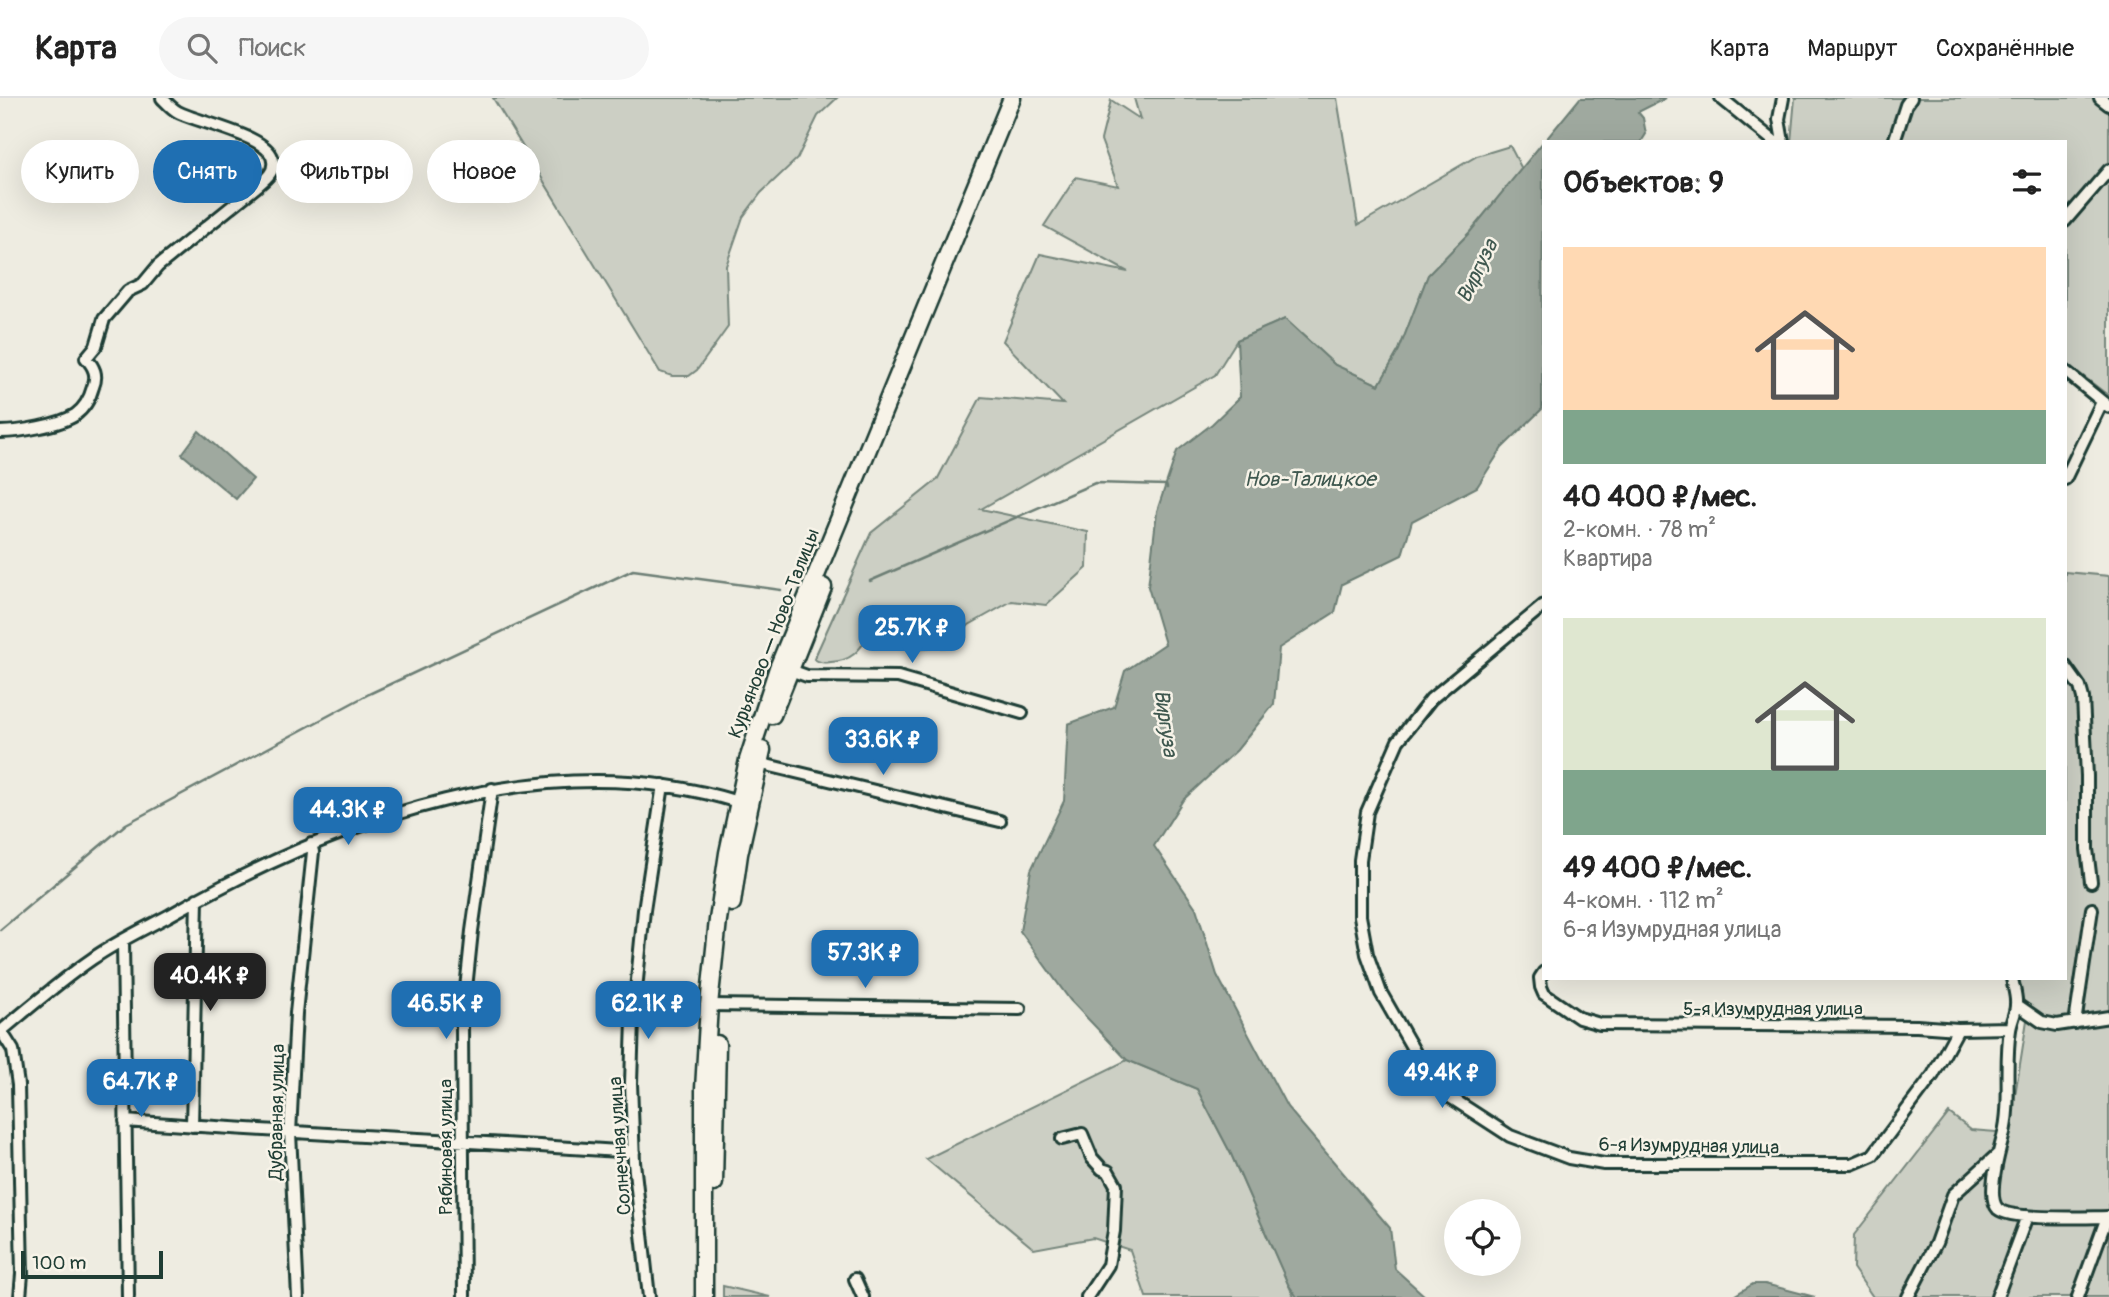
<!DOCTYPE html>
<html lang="ru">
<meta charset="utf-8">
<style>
:root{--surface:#fff;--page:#f6f6f6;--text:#222;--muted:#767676;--line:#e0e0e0;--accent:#1f6fb2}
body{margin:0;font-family:Pangolin,sans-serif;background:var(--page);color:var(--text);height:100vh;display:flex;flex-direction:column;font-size:26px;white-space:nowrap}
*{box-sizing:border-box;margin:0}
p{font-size:23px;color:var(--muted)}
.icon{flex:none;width:38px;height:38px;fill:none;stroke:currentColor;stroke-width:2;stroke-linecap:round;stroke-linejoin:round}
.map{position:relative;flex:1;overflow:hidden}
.panel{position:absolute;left:1542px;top:42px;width:525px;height:840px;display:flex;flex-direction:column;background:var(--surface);border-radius:0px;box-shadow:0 7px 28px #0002}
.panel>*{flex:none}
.guide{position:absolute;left:21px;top:42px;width:665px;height:63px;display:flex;gap:14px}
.tools{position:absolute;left:1444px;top:1101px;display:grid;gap:14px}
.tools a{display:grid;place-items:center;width:77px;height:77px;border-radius:50%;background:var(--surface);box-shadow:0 7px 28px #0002;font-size:35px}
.scale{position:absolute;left:21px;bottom:18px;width:142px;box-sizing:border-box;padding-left:7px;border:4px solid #1f3d34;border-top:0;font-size:19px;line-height:24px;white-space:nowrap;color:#1f3d34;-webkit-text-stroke:5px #f7f3e8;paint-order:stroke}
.price{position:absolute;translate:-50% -60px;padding:0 16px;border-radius:14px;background:var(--accent);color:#fff;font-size:23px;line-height:46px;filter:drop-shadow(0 2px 4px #0008)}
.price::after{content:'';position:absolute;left:50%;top:42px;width:21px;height:16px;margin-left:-10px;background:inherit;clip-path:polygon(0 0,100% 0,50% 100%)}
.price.selected{background:#222;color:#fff}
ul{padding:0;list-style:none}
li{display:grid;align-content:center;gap:14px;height:371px;padding:0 21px}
li span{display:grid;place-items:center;height:217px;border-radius:0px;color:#555}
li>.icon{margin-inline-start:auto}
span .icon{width:126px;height:126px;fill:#fffc;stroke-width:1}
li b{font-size:30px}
h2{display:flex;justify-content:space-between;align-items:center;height:84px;padding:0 21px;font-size:30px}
.tag{padding:0 24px;border-radius:32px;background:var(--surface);box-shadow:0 7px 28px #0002;font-size:24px;line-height:63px}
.tag.selected{background:var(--accent);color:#fff}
header{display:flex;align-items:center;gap:42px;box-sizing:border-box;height:98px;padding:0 35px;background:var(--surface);border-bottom:2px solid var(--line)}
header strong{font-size:33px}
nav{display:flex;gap:38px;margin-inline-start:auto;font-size:24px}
.search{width:490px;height:63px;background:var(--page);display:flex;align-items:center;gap:18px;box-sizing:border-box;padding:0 24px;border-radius:38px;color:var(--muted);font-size:26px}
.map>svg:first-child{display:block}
</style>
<header>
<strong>Карта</strong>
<div class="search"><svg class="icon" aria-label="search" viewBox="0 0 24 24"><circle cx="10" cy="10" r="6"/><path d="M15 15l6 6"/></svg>Поиск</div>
<nav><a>Карта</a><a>Маршрут</a><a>Сохранённые</a></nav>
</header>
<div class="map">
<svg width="2109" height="1199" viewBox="0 0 2109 1199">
<rect width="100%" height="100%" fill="#eeece1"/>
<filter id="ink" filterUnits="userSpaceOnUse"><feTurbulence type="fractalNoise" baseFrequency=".0143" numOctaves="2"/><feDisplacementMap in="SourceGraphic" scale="14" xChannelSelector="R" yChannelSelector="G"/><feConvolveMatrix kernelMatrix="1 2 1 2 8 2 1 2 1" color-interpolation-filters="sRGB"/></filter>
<g filter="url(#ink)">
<path fill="#cccfc4" stroke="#76867c" stroke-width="2" d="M 493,0 L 837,0 L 818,18 L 797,61 L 761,95 L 743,119 L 726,168 L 728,229 L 697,272 L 689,278 L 672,278 L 660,274 Z
M 1134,0 L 1337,0 L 1358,127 L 1477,58 L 1510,48 L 1522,71 L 1470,134 L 1428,177 L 1399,252 L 1379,287 L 1335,267 L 1285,221 L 1237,242 L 1215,277 L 981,411 L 1088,434 L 1087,470 L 1046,507 L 1012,503 L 969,527 L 947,549 L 919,551 L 909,533 L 875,529 C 861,548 856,563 831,564 C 823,565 820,565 814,561 L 871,435 L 937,382 L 981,299 L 1063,306 L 1003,243 L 1040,156 L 1128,174 L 1044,128 L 1076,79 L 1118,88 L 1101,42 L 1111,2 L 1140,21 Z
M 1795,0 L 2109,0 L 2109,298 L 2065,264 L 2065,44 L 1791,44 Z
M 2065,474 L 2109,478 L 2109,1199 L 1873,1199 L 1853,1170 L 1854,1137 L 1949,1015 L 1971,1032 L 2009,1035 L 2028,916 L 2016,880 L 2065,880 Z
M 1127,962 L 1197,991 L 1231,1056 L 1294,1199 L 1146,1199 L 1130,1152 L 1093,1140 L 1034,1151 L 926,1061 Z
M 723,1188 L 770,1199 L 723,1199 Z"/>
<path fill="#9fa99f" stroke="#6c7e74" stroke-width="2" d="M 1580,0 L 1666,0 L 1638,14 L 1643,20 L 1646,36 L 1641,44 L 1544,44 Z
M 1543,44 L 1542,311 L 1502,350 L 1477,389 L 1412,423 L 1402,457 L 1342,486 L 1335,514 L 1279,550 L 1274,606 L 1237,652 L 1183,702 L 1154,748 L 1196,810 L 1217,877 L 1287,1009 L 1390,1130 L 1395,1171 L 1426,1199 L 1297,1199 L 1288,1186 L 1231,1056 L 1197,991 L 1127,962 L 1070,902 L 1020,833 L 1031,772 L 1064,703 L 1068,626 L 1114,609 L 1125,573 L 1165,546 L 1148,489 L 1157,413 L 1177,353 L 1212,326 L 1240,299 L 1237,242 L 1285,221 L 1335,267 L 1379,287 L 1399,252 L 1428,177 L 1470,134 Z
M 199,333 L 253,381 L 236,401 L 182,356 Z
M 1753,1186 L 1765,1186 L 1815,1199 L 1732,1199 Z"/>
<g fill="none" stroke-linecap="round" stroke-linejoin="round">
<path stroke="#6c7e74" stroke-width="2.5" d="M 870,483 L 1095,385 L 1166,387 L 1167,390
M 0,832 L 126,726 L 369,596 L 633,472 L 781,492"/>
<defs>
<path id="minor" d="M 1721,0 L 1775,44
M 2100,0 L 2109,7
M 1783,44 L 1779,21 L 1783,0
M 1894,44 L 1906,7 L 1911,0
M 2065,123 L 2109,72
M 2065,273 L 2109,309
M 0,334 C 19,334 60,327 75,317 C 85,310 90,300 93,289 C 98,277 94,269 86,260 L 96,248 L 104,221 L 128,193 L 143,186 L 158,168 L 256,89 C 264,82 275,75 273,63 C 271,38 199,25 178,14 C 172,11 167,5 162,0
M 2065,381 L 2102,304
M 1544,507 L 1431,601 L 1398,643 L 1367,714 L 1360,762 L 1360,818 L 1367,856 L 1381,895 L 1421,965 L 1450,999 L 1510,1038 L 1569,1060 L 1604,1066 L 1852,1066 L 1873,1057 L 1933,977 L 1958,931
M 2065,568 L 2080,589 L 2083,600 L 2087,678 L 2087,751 L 2091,784
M 790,572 L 807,578 L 898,579 L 1022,615
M 758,665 L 1000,723
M 123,844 L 128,1199
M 1544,874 L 1540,880 L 1541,889 L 1544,896 L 1579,920 L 1600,926 L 1917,928 L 1958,931 L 2010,930
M 2012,880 C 2013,888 2017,898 2016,907 C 2016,915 2011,924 2010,932 C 2004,967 2012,1005 2003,1039 C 1999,1054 1986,1099 1998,1111 C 2012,1123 2088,1119 2109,1119
M 2016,906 L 2042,924 L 2057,927 L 2109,919
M 709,907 L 1020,911
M 2075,925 L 2092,811
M 1,933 L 13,952 L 18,987 L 22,1176 L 20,1199
M 0,934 C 30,909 60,883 92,861 C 116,844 144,831 170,817 C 336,722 547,644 738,704
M 125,1023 C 295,1035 465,1043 634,1054
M 192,1028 L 197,801
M 1062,1041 L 1082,1036 L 1092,1060 L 1102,1071 L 1108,1073 L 1116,1087 L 1114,1133 L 1108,1167 L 1087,1199
M 855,1181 L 863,1199
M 298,1199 L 290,1035 L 296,915 L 313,754 L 311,746
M 464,1199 L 462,929 L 472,833 L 492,691
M 649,1199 L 634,1064 L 631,985 L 633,922 L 644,812 L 663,687
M 1908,1199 L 1936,1145 L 1953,1097 L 1998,1056
M 1997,1199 L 2027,1118
M 2078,1199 L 2107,1119"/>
<path id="secondary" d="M 772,617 L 823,489
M 732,805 L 739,756 L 762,652
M 714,1085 L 717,946
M 704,1199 L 704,991 L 709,907 L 718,822 L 728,755 L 748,662 L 778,570 L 1012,0"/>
</defs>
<use href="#minor" stroke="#1f3d34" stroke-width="16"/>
<use href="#secondary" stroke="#1f3d34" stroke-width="21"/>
<use href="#minor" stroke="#f7f3e8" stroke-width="10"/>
<use href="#secondary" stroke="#f7f3e8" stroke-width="16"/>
</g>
</g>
<g text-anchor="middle" stroke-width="5" stroke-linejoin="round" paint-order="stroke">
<g font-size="19" fill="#1f3d34" stroke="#f7f3e8">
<text transform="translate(773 535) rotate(-69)" y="7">Курьяново — Ново-Талицы</text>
<text x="1773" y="917">5-я Изумрудная улица</text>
<text transform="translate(276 1014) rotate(-89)" y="7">Дубравная улица</text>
<text transform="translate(1689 1047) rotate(1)" y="7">6-я Изумрудная улица</text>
<text transform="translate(619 1048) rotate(-94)" y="7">Солнечная улица</text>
<text transform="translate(445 1049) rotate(-90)" y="7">Рябиновая улица</text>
</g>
<g font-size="21" font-style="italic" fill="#3f584f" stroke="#f7f3e8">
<text transform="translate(1477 173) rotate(-64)" y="7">Виргуза</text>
<text x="1310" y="388">Нов-Талицкое</text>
<text transform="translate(1166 625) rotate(82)" y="7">Виргуза</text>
</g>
</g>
</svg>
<div class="tools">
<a><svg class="icon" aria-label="locate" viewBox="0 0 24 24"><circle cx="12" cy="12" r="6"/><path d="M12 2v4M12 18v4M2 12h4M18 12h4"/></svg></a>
</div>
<div class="scale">100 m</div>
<b class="price" style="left:912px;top:567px">25.7K ₽</b>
<b class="price" style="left:883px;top:679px">33.6K ₽</b>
<b class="price" style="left:348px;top:749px">44.3K ₽</b>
<b class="price" style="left:865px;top:892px">57.3K ₽</b>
<b class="price selected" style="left:210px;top:915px">40.4K ₽</b>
<b class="price" style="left:446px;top:943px">46.5K ₽</b>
<b class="price" style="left:648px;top:943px">62.1K ₽</b>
<b class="price" style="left:1442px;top:1012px">49.4K ₽</b>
<b class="price" style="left:141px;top:1021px">64.7K ₽</b>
<div class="guide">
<a class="tag">Купить</a>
<a class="tag selected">Снять</a>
<a class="tag">Фильтры</a>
<a class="tag">Новое</a>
</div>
<section class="panel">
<h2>Объектов: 9<svg class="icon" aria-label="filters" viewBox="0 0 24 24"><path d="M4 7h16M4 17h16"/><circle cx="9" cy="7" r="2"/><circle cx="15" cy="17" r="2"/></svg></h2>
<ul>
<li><span style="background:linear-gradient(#ffd9b3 75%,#7fa58c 0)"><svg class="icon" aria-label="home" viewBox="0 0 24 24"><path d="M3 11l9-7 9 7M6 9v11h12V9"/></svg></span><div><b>40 400 ₽/мес.</b><p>2-комн. · 78 m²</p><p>Квартира</p></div></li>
<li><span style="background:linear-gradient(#dfe7d0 70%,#7fa58c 0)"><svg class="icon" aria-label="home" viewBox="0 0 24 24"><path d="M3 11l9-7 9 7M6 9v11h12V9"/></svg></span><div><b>49 400 ₽/мес.</b><p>4-комн. · 112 m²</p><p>6-я Изумрудная улица</p></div></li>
</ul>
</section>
</div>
